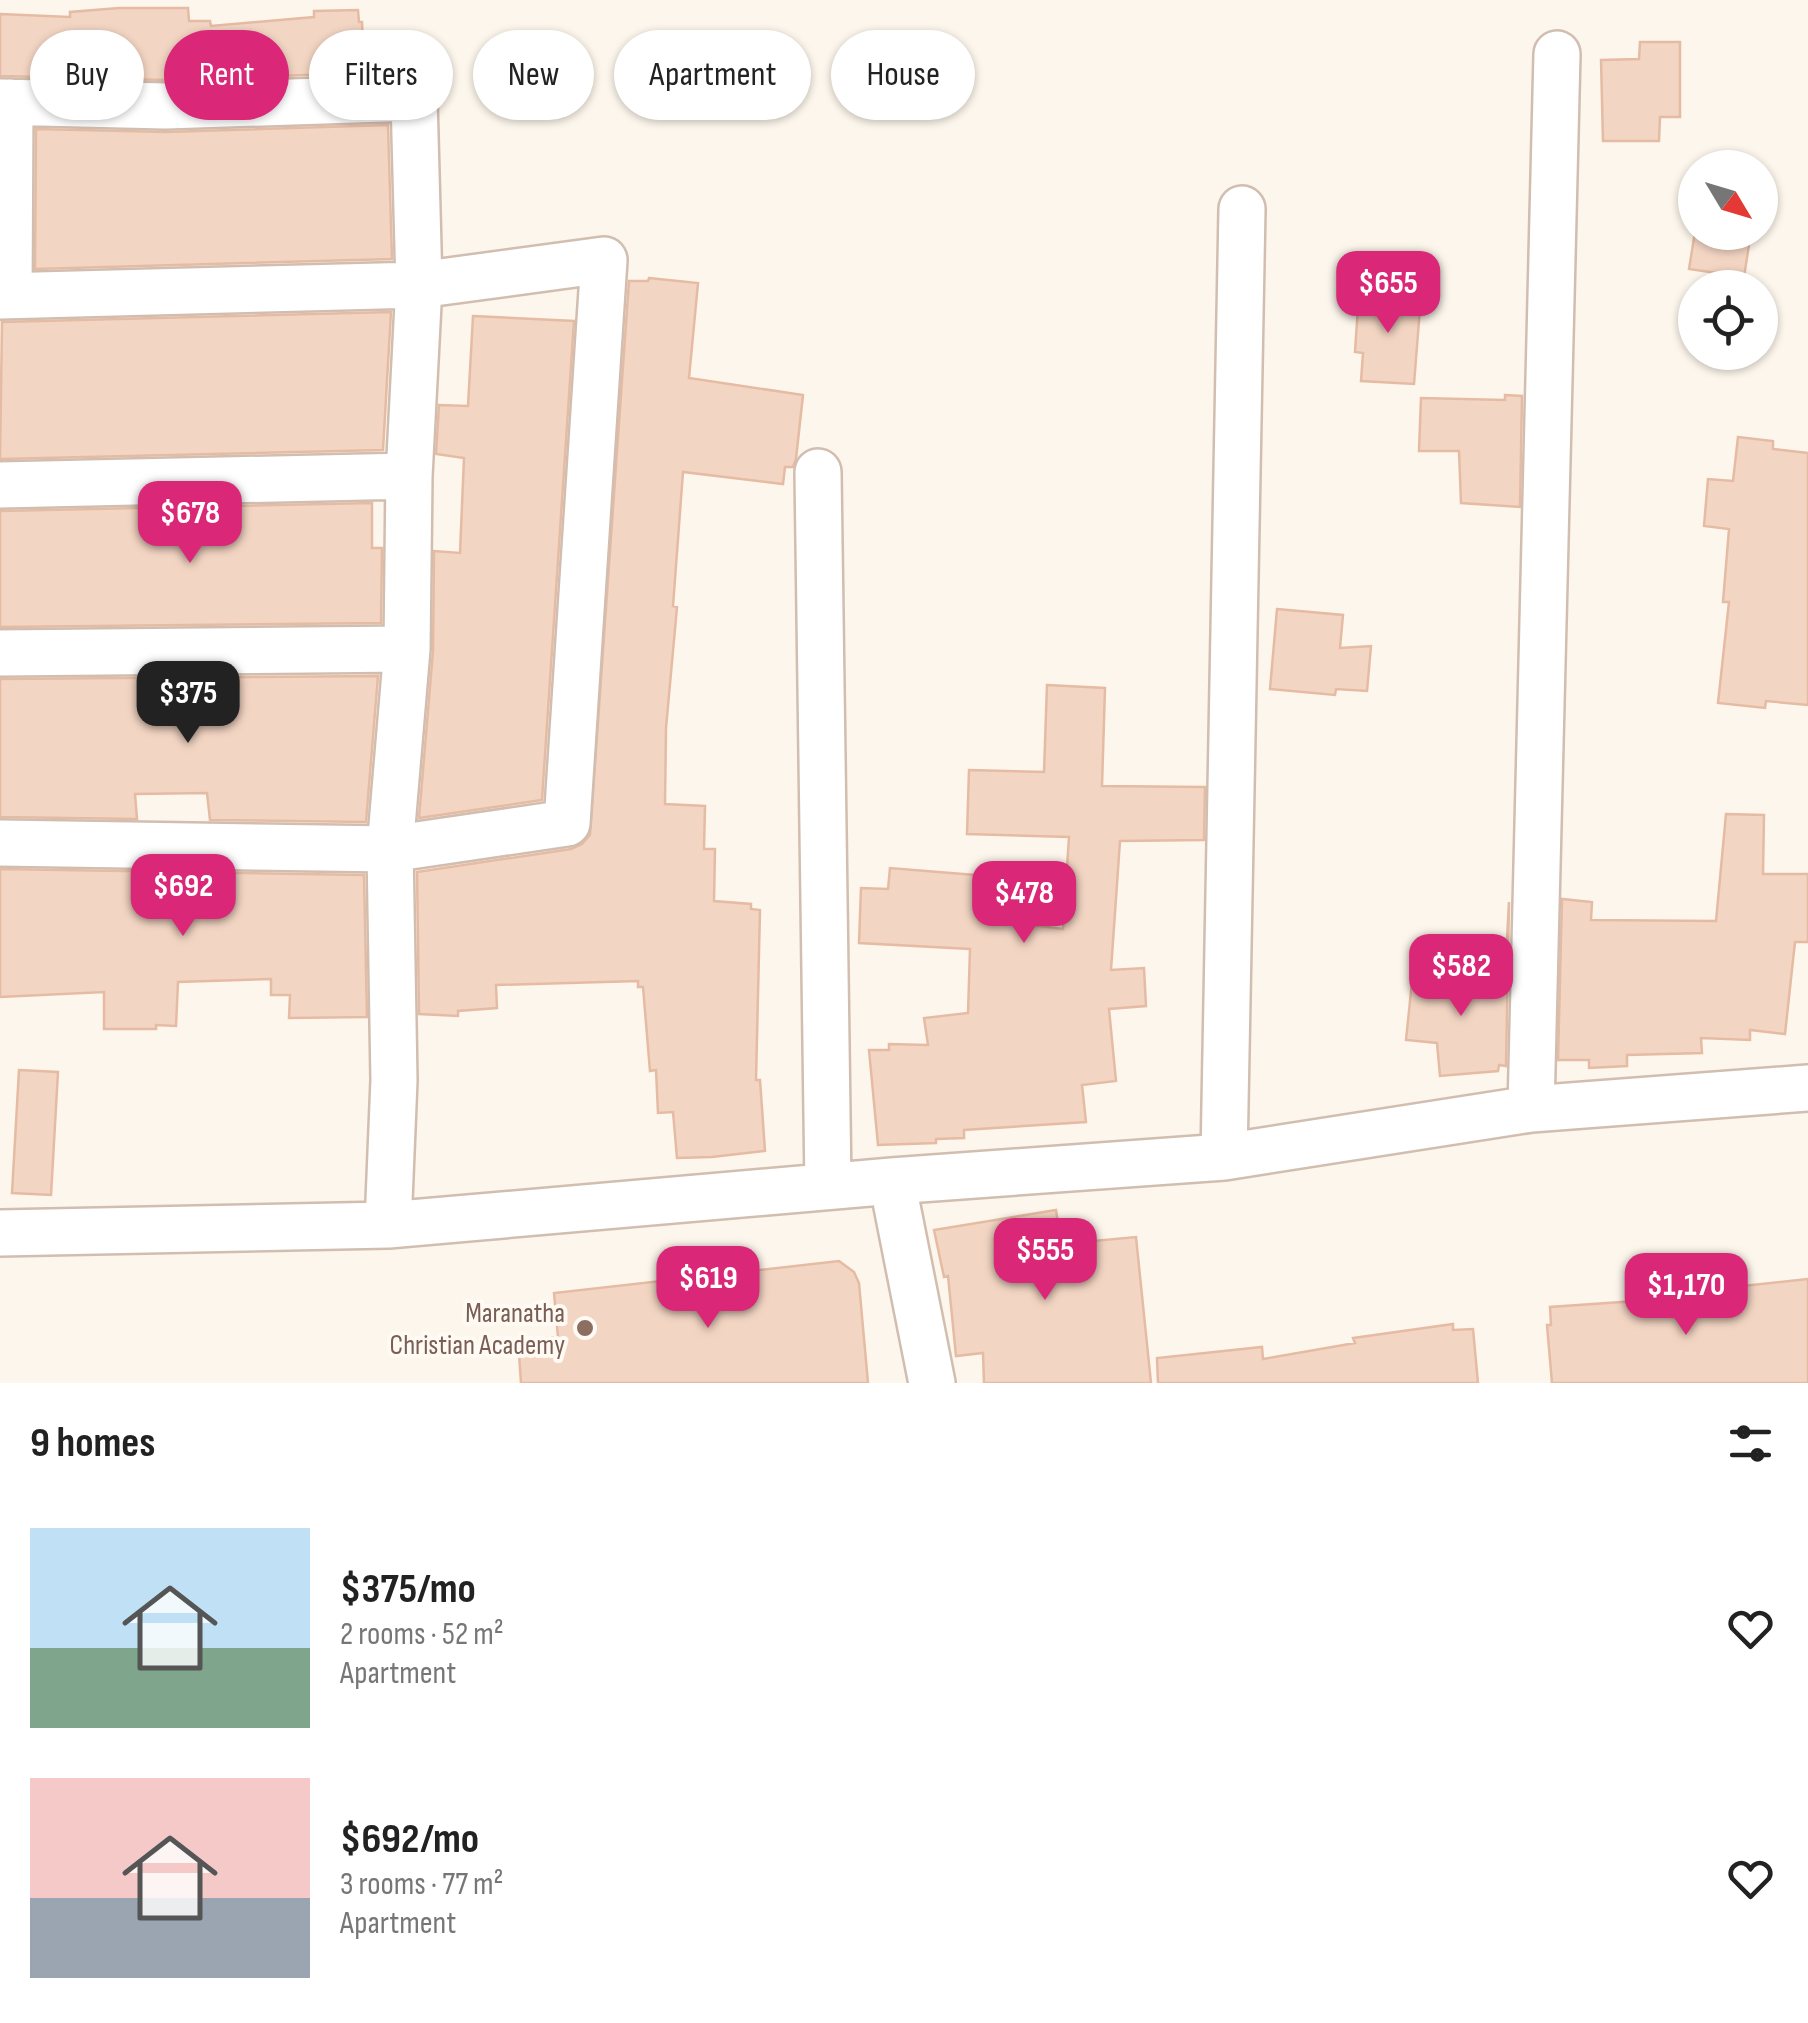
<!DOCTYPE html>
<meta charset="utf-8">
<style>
:root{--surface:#fff;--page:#f2f2f2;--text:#222;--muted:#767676;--accent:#db2777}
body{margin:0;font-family:"Sofia Sans Condensed",sans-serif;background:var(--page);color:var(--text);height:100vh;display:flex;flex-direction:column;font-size:38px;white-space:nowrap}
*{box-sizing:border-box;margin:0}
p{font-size:32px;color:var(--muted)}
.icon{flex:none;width:55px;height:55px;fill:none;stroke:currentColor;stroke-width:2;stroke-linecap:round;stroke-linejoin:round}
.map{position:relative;height:1383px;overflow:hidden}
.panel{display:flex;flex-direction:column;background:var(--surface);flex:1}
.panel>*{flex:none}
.banner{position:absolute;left:30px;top:30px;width:1000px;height:90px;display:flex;gap:20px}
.needle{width:65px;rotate:128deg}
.buttons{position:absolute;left:1678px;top:150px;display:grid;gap:20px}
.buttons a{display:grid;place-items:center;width:100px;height:100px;border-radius:50%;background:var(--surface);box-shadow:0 2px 8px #0004;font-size:50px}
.price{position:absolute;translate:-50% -85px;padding:0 22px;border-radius:20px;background:var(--accent);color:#fff;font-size:32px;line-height:65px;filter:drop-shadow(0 2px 5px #0008)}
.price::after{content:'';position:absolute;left:50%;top:60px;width:30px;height:22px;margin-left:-15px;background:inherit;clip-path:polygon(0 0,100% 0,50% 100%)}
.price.active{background:#222;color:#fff}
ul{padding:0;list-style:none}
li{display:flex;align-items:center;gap:30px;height:250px;padding:0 30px}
li span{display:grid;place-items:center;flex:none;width:280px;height:200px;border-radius:0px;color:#555}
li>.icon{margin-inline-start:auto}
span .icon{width:120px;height:120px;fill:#fffc;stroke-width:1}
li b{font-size:42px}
h2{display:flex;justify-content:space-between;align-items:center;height:120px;padding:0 30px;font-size:42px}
.tag{padding:0 35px;border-radius:45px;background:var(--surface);box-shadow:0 2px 8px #0004;font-size:35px;line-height:90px}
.tag.active{background:var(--accent);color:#fff}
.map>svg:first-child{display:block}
</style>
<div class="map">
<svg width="1808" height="1383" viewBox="0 0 1808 1383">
<rect width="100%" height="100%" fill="#fdf6ec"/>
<path fill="#f3d5c3" stroke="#e6bba3" stroke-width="2.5" d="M 119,8 L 188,8 L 189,21 L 210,21 L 211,26 L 314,17 L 314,11 L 358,10 L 359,22 L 362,22 L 364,73 L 165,80 L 0,76 L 0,14 L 70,17 L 70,12 Z
M 1640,42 L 1680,42 L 1680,117 L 1660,117 L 1659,141 L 1603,141 L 1601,60 L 1639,59 Z
M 388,125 L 392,259 L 35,269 L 36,129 L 166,132 Z
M 1695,232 L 1751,232 L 1744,277 L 1689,269 Z
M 649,278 L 698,283 L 689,378 L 803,395 L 796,459 L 793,467 L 785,467 L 783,484 L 683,472 L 673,606 L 677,607 L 666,728 L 665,804 L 705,806 L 704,849 L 715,849 L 714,901 L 751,904 L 751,909 L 760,910 L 756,1080 L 760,1080 L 765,1151 L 712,1157 L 677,1158 L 673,1112 L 658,1113 L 656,1070 L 650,1071 L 643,987 L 638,987 L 638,981 L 496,985 L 497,1008 L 458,1011 L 458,1016 L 419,1014 L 417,872 L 571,849 L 582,844 L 590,835 L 629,281 L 648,281 Z
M 1359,291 L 1421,296 L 1414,384 L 1361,381 L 1363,353 L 1355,352 Z
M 391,312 L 383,450 L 0,459 L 2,322 Z
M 473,316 L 574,321 L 542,800 L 419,818 L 433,651 L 434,551 L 460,553 L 464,458 L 436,454 L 439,405 L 468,406 Z
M 1505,395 L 1522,396 L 1520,507 L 1461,503 L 1459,451 L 1419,451 L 1421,398 L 1505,400 Z
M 1738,437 L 1773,441 L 1773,449 L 1808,453 L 1808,705 L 1766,701 L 1765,708 L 1718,703 L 1729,602 L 1723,602 L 1729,529 L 1704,526 L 1708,479 L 1733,481 Z
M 372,503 L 372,548 L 382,548 L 381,623 L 0,627 L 0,511 Z
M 1277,609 L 1343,615 L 1340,648 L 1371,646 L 1367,691 L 1336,689 L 1335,695 L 1270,689 Z
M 378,676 L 366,822 L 210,820 L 207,793 L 135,794 L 137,819 L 0,817 L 0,679 Z
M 1047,685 L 1105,688 L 1102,786 L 1205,787 L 1204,840 L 1120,841 L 1111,970 L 1144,968 L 1146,1006 L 1109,1009 L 1116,1081 L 1082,1085 L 1086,1122 L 964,1130 L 964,1138 L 936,1139 L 936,1143 L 878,1145 L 869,1050 L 889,1050 L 889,1044 L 928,1045 L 924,1018 L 968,1013 L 970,949 L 859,943 L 861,888 L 888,889 L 890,868 L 987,876 L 986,919 L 1063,929 L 1069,837 L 967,834 L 969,770 L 1044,772 Z
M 1726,814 L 1764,815 L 1763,874 L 1808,874 L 1808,942 L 1795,942 L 1785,1034 L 1750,1030 L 1750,1040 L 1701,1038 L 1702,1053 L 1627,1055 L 1627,1066 L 1589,1068 L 1589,1060 L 1558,1060 L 1562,899 L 1592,902 L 1591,920 L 1716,921 Z
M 0,869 L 364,875 L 367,1017 L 289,1018 L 290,995 L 271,995 L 271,979 L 178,982 L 176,1026 L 156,1025 L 156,1029 L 104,1029 L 104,992 L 0,997 Z
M 1509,902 L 1506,1066 L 1499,1065 L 1498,1071 L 1440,1076 L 1437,1043 L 1406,1040 L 1413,972 L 1505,975 Z
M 19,1070 L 58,1072 L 51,1195 L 12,1193 Z
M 1056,1210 L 1061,1244 L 1136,1237 L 1151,1383 L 984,1383 L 983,1353 L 956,1356 L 948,1276 L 944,1277 L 934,1230 Z
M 839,1261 L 854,1272 L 859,1283 L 868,1383 L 521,1383 L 518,1340 L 558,1337 L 554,1293 Z
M 1808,1279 L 1808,1383 L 1552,1383 L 1547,1325 L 1551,1325 L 1550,1307 L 1650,1300 L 1650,1292 L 1686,1292 Z
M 1453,1324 L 1453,1330 L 1473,1329 L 1478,1383 L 1158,1383 L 1157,1358 L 1262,1347 L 1263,1359 L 1355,1343 L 1353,1338 Z"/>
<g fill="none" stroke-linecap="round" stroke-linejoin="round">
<defs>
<path id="minor" d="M 0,102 L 165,106 L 414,98 L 419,285 L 409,476 L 407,649 L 390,849 L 394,1080 L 388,1225
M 9,295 L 10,102
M 0,296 L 419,285 L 604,260 L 567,823 L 390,849 L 0,843
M 818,472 L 828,1186
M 0,485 L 409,476
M 0,653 L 407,649
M 1531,1109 L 1557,54
M 1224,1157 L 1242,209
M 892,1181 L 932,1383
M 0,1233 L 388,1225 L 892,1181 L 1224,1157 L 1531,1109 L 1808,1088"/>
</defs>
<use href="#minor" stroke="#d1beb0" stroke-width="50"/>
<use href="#minor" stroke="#fff" stroke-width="45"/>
</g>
<circle fill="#8d6e63" stroke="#fffaf3" stroke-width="4" cx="585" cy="1328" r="10"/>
<g text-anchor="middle" stroke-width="8" stroke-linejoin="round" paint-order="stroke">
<g font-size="28" fill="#785e54" stroke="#fffaf3" text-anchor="end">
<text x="565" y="1322">Maranatha<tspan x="565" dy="32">Christian Academy</tspan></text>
</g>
</g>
</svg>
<div class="buttons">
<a><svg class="needle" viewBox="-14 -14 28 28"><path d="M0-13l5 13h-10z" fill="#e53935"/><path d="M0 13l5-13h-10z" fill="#767676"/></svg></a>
<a><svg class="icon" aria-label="locate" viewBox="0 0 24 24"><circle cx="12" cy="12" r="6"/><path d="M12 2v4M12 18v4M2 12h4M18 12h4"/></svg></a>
</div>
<b class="price" style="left:1388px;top:336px">$655</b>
<b class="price" style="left:190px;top:566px">$678</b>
<b class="price active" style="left:188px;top:746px">$375</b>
<b class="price" style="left:183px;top:939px">$692</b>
<b class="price" style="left:1024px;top:946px">$478</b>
<b class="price" style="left:1461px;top:1019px">$582</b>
<b class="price" style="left:1045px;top:1303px">$555</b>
<b class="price" style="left:708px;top:1331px">$619</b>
<b class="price" style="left:1686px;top:1338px">$1,170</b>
<div class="banner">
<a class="tag">Buy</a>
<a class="tag active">Rent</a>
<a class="tag">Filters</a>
<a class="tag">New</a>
<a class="tag">Apartment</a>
<a class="tag">House</a>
</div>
</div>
<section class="panel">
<h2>9 homes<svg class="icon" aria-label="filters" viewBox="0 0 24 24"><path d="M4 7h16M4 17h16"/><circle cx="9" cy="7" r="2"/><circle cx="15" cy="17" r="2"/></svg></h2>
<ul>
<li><span style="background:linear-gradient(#bfe0f5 60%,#7fa58c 0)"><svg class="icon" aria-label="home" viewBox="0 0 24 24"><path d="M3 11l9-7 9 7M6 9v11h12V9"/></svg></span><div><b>$375/mo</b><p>2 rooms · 52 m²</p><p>Apartment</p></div><svg class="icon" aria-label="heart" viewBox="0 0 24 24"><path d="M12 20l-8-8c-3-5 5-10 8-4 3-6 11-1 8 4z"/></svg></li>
<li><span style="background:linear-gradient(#f6c9c9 60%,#9aa5b1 0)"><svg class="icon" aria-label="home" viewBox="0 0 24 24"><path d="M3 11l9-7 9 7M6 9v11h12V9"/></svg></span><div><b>$692/mo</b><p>3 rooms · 77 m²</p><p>Apartment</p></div><svg class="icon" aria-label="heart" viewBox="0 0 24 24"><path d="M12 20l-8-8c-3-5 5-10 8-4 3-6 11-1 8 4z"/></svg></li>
</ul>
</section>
